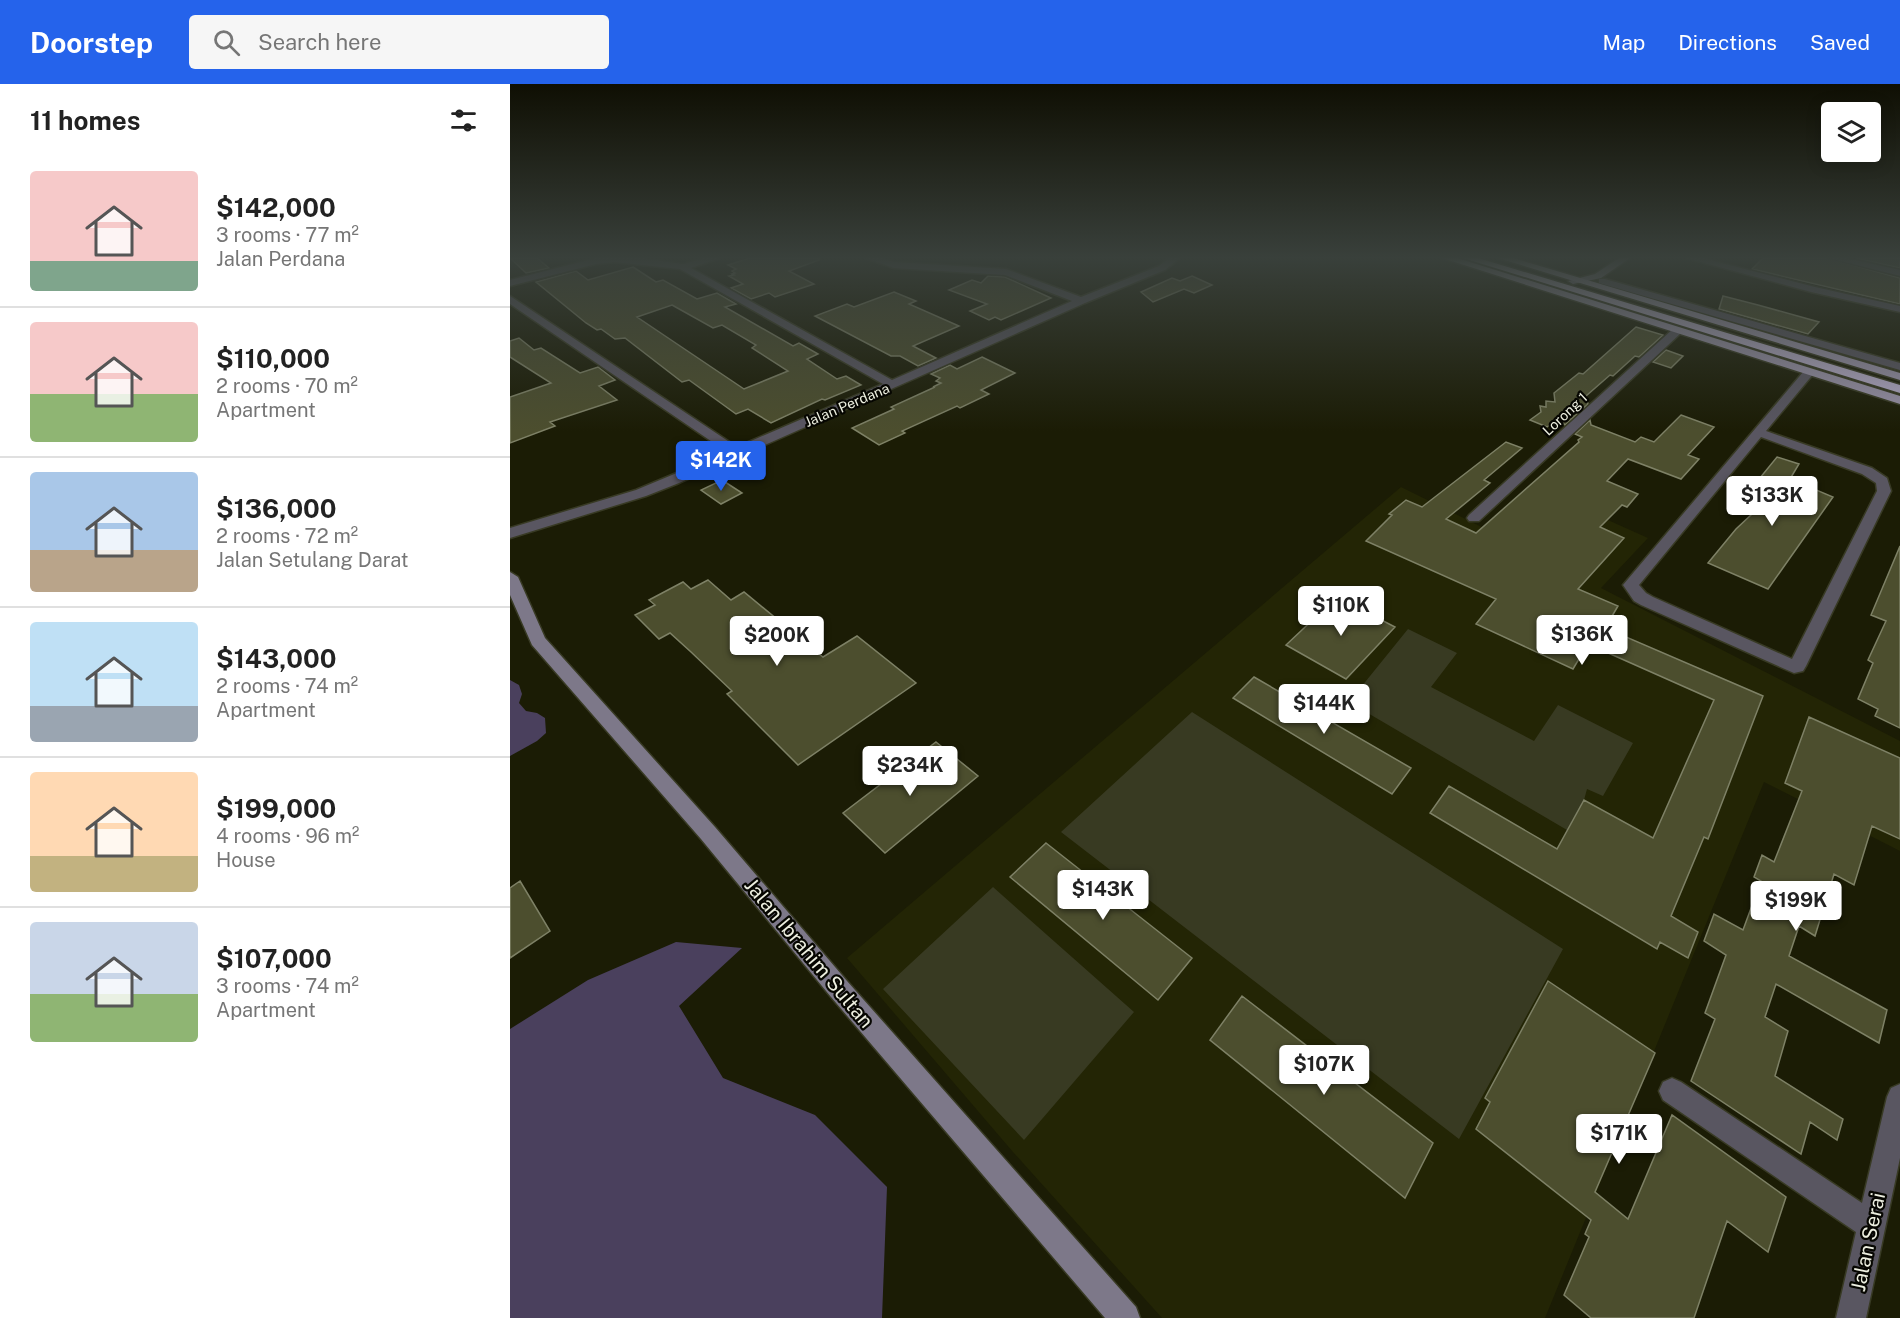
<!DOCTYPE html>
<meta charset="utf-8">
<style>
:root{--surface:#fff;--page:#f6f6f6;--text:#222;--muted:#767676;--line:#e0e0e0;--accent:#2563eb}
body{margin:0;font-family:"Public Sans",sans-serif;background:var(--page);color:var(--text);height:100vh;display:flex;flex-direction:column;font-size:22px;white-space:nowrap}
*{box-sizing:border-box;margin:0}
p{font-size:20px;color:var(--muted)}
.icon{flex:none;width:33px;height:33px;fill:none;stroke:currentColor;stroke-width:2;stroke-linecap:round;stroke-linejoin:round}
.map{position:relative;flex:1;overflow:hidden}
.drawer{display:flex;flex-direction:column;background:var(--surface);width:510px}
.drawer>*{flex:none}
.tools{position:absolute;left:1311px;top:18px;display:grid;gap:12px}
.tools a{display:grid;place-items:center;width:60px;height:60px;border-radius:6px;background:var(--surface);box-shadow:0 3px 15px #0003;font-size:30px}
.price{position:absolute;translate:-50% -51px;padding:0 14px;border-radius:6px;background:#fff;color:#222;font-size:20px;line-height:39px;filter:drop-shadow(0 2px 3px #0008)}
.price::after{content:'';position:absolute;left:50%;top:36px;width:18px;height:14px;margin-left:-9px;background:inherit;clip-path:polygon(0 0,100% 0,50% 100%)}
.price.on{background:var(--accent);color:#fff}
ul{padding:0;list-style:none}
li{display:flex;align-items:center;gap:18px;height:150px;padding:0 30px}
li+li{border-top:2px solid var(--line)}
li span{display:grid;place-items:center;flex:none;width:168px;height:120px;border-radius:6px;color:#555}
li>.icon{margin-inline-start:auto}
span .icon{width:72px;height:72px;fill:#fffc;stroke-width:1}
li b{font-size:26px}
h2{display:flex;justify-content:space-between;align-items:center;height:72px;padding:0 30px;font-size:26px}
header{display:flex;align-items:center;gap:36px;box-sizing:border-box;height:84px;padding:0 30px;background:var(--accent);color:#fff}
header strong{font-size:28px}
nav{display:flex;gap:33px;margin-inline-start:auto;font-size:21px}
.search{width:420px;height:54px;background:var(--page);display:flex;align-items:center;gap:15px;box-sizing:border-box;padding:0 21px;border-radius:6px;color:var(--muted);font-size:22px}
main{display:flex;flex:1;min-height:0}
.map>svg:first-child{display:block}
</style>
<header>
<strong>Doorstep</strong>
<div class="search"><svg class="icon" aria-label="search" viewBox="0 0 24 24"><circle cx="10" cy="10" r="6"/><path d="M15 15l6 6"/></svg>Search here</div>
<nav><a>Map</a><a>Directions</a><a>Saved</a></nav>
</header>
<main>
<section class="drawer">
<h2>11 homes<svg class="icon" aria-label="filters" viewBox="0 0 24 24"><path d="M4 7h16M4 17h16"/><circle cx="9" cy="7" r="2"/><circle cx="15" cy="17" r="2"/></svg></h2>
<ul>
<li><span style="background:linear-gradient(#f6c9c9 75%,#7fa58c 0)"><svg class="icon" aria-label="home" viewBox="0 0 24 24"><path d="M3 11l9-7 9 7M6 9v11h12V9"/></svg></span><div><b>$142,000</b><p>3 rooms · 77 m²</p><p>Jalan Perdana</p></div></li>
<li><span style="background:linear-gradient(#f6c9c9 60%,#8fb573 0)"><svg class="icon" aria-label="home" viewBox="0 0 24 24"><path d="M3 11l9-7 9 7M6 9v11h12V9"/></svg></span><div><b>$110,000</b><p>2 rooms · 70 m²</p><p>Apartment</p></div></li>
<li><span style="background:linear-gradient(#a9c7e8 65%,#b9a48a 0)"><svg class="icon" aria-label="home" viewBox="0 0 24 24"><path d="M3 11l9-7 9 7M6 9v11h12V9"/></svg></span><div><b>$136,000</b><p>2 rooms · 72 m²</p><p>Jalan Setulang Darat</p></div></li>
<li><span style="background:linear-gradient(#bfe0f5 70%,#9aa5b1 0)"><svg class="icon" aria-label="home" viewBox="0 0 24 24"><path d="M3 11l9-7 9 7M6 9v11h12V9"/></svg></span><div><b>$143,000</b><p>2 rooms · 74 m²</p><p>Apartment</p></div></li>
<li><span style="background:linear-gradient(#ffd9b3 70%,#c2b280 0)"><svg class="icon" aria-label="home" viewBox="0 0 24 24"><path d="M3 11l9-7 9 7M6 9v11h12V9"/></svg></span><div><b>$199,000</b><p>4 rooms · 96 m²</p><p>House</p></div></li>
<li><span style="background:linear-gradient(#c9d6e8 60%,#8fb573 0)"><svg class="icon" aria-label="home" viewBox="0 0 24 24"><path d="M3 11l9-7 9 7M6 9v11h12V9"/></svg></span><div><b>$107,000</b><p>3 rooms · 74 m²</p><p>Apartment</p></div></li>
</ul>
</section>
<div class="map">
<svg width="1390" height="1234" viewBox="0 0 1390 1234">
<rect width="100%" height="100%" fill="#1b1c05"/>
<path fill="#232505" d="M 891,403 L 1008,461 L 1051,415 L 1138,454 L 1091,504 L 1390,657 L 1390,767 L 1254,698 L 1035,1234 L 652,1234 L 503,1068 L 337,874 Z"/>
<path fill="#383a22" d="M 898,545 L 947,569 L 921,603 L 1024,657 L 1048,621 L 1123,659 L 1093,712 L 1077,705 L 1074,716 L 1057,746 L 839,618 Z
M 682,628 L 1053,865 L 949,1055 L 551,748 Z
M 483,803 L 624,928 L 514,1056 L 373,905 Z"/>
<path fill="#4a405d" d="M 0,596 L 9,601 L 12,610 L 9,619 L 16,627 L 27,629 L 35,634 L 36,649 L 27,657 L 0,672 Z
M 166,858 L 232,864 L 169,922 L 213,994 L 305,1031 L 377,1103 L 372,1234 L 0,1234 L 0,945 L 78,896 Z"/>
<path fill="#4c4e2e" stroke="#7e8166" stroke-width="1.5" fill-rule="evenodd" d="M 0,174 L 27,174 L 39,184 L 16,189 Z
M 240,174 L 309,174 L 309,176 L 279,187 L 304,200 L 265,213 L 259,209 L 241,215 L 221,204 L 233,200 L 219,192 L 224,191 L 222,190 L 225,189 L 222,187 L 226,185 L 218,181 Z
M 1253,174 L 1317,174 L 1390,194 L 1390,220 L 1242,185 Z
M 1346,174 L 1390,174 L 1390,184 Z
M 123,183 L 146,198 L 153,196 L 187,215 L 207,209 L 226,220 L 215,223 L 283,262 L 289,259 L 308,270 L 297,275 L 327,295 L 336,292 L 351,301 L 315,316 L 312,315 L 261,339 L 238,325 L 226,330 L 179,296 L 172,298 L 115,254 L 105,255 L 91,245 L 87,246 L 76,239 L 26,198 L 66,187 L 78,196 ZM 162,221 L 203,244 L 212,241 L 246,261 L 242,264 L 278,287 L 234,305 L 127,233 Z
M 478,192 L 495,193 L 541,214 L 491,236 L 485,233 L 479,236 L 460,227 L 477,220 L 439,206 L 462,196 L 471,199 Z
M 682,192 L 702,201 L 684,209 L 674,205 L 643,218 L 631,208 L 662,194 L 670,197 Z
M 384,208 L 406,217 L 399,220 L 449,242 L 403,262 L 426,274 L 408,282 L 390,272 L 381,272 L 305,232 L 337,220 L 344,223 Z
M 1213,212 L 1248,221 L 1309,238 L 1298,250 L 1209,225 Z
M 1126,243 L 1153,251 L 1129,273 L 1125,272 L 1103,292 L 1100,291 L 1076,312 L 1078,320 L 1055,341 L 1053,339 L 1048,343 L 1041,340 L 1037,343 L 1020,336 L 1031,328 L 1030,322 L 1036,323 L 1036,317 L 1045,318 L 1044,309 L 1069,289 L 1073,290 Z
M 9,254 L 24,266 L 31,264 L 70,289 L 88,283 L 105,296 L 89,302 L 107,316 L 40,338 L 45,342 L 0,359 L 0,313 L 41,299 L 0,273 L 0,257 Z
M 1156,266 L 1173,272 L 1161,284 L 1143,278 Z
M 472,273 L 505,289 L 471,306 L 479,310 L 450,324 L 447,322 L 392,347 L 395,349 L 369,361 L 342,344 L 384,325 L 381,323 L 425,303 L 423,303 L 431,299 L 426,297 L 430,294 L 421,290 L 440,281 L 447,285 Z
M 1171,331 L 1204,343 L 1178,371 L 1189,375 L 1171,395 L 1118,375 L 1097,397 L 1128,410 L 1117,423 L 1112,421 L 1090,443 L 1114,454 L 1068,505 L 1108,522 L 1095,544 L 1253,612 L 1198,755 L 1194,753 L 1161,832 L 1188,848 L 1178,874 L 1150,858 L 1147,865 L 920,729 L 939,702 L 1047,765 L 1074,716 L 1143,754 L 1204,616 L 1078,560 L 1063,585 L 966,540 L 986,515 L 856,457 L 882,431 L 879,430 L 896,416 L 912,423 L 996,358 L 1012,364 L 974,396 L 980,399 L 936,435 L 966,449 L 1069,358 L 1068,356 L 1072,353 L 1065,350 L 1080,336 L 1081,341 L 1125,358 L 1131,353 L 1144,358 Z
M 1267,373 L 1289,380 L 1280,395 L 1323,413 L 1258,505 L 1198,479 L 1226,445 L 1257,416 L 1244,411 L 1251,403 L 1245,400 Z
M 212,396 L 232,409 L 211,420 L 191,406 Z
M 1390,462 L 1390,644 L 1365,632 L 1368,625 L 1348,615 L 1363,579 L 1358,576 L 1376,537 L 1361,531 Z
M 198,496 L 221,516 L 234,508 L 313,573 L 347,552 L 406,599 L 288,681 L 217,610 L 222,607 L 181,568 L 160,549 L 149,555 L 125,531 L 145,521 L 139,516 L 173,498 L 181,505 Z
M 827,513 L 885,543 L 836,595 L 776,561 Z
M 744,593 L 901,684 L 882,710 L 723,614 Z
M 1299,633 L 1390,674 L 1390,755 L 1362,742 L 1344,801 L 1324,790 L 1305,852 L 1289,842 L 1279,872 L 1377,926 L 1369,959 L 1266,900 L 1255,933 L 1278,947 L 1265,992 L 1333,1035 L 1327,1056 L 1300,1038 L 1291,1070 L 1181,997 L 1205,935 L 1195,929 L 1216,871 L 1194,857 L 1204,830 L 1233,846 L 1251,797 L 1244,793 L 1252,771 L 1264,778 L 1292,707 L 1275,699 Z
M 426,658 L 468,692 L 375,769 L 333,729 Z
M 536,759 L 682,874 L 648,916 L 500,793 Z
M 10,797 L 40,847 L 0,874 L 0,804 Z
M 1038,897 L 1145,969 L 1085,1108 L 1118,1135 L 1162,1031 L 1276,1113 L 1258,1168 L 1217,1137 L 1184,1234 L 1081,1234 L 1054,1211 L 1079,1153 L 1075,1150 L 1081,1136 L 966,1045 L 980,1018 L 975,1014 Z
M 732,912 L 923,1059 L 895,1114 L 700,956 Z"/>
<g fill="none" stroke-linecap="round" stroke-linejoin="round">
<defs>
<path id="street" d="M 86,174 L 131,174 L 173,180 L 195,174 L 210,174 L 181,184 L 382,296 L 562,217 L 495,191 L 384,184 L 355,174 L 370,174 L 385,178 L 496,185 L 571,213 L 649,182 L 659,174 L 670,174 L 655,186 L 575,219 L 169,399 L 136,412 L 0,454 L 0,444 L 126,406 L 217,368 L 0,220 L 0,212 L 227,363 L 373,300 L 170,185 L 104,178 L 86,180 L 0,202 L 0,196 Z
M 1176,174 L 1192,174 L 1305,203 L 1390,222 L 1390,228 L 1301,208 Z
M 1319,174 L 1336,174 L 1390,186 L 1390,192 Z
M 1089,195 L 1095,195 L 1390,279 L 1390,286 L 1089,199 Z
M 1167,244 L 1171,245 L 1171,249 L 969,437 L 959,437 L 957,434 L 959,431 L 1163,245 Z
M 1298,286 L 1304,289 L 1256,347 L 1362,384 L 1377,394 L 1381,407 L 1296,582 L 1293,587 L 1284,589 L 1131,521 L 1124,517 L 1113,501 L 1294,287 ZM 1251,353 L 1352,390 L 1366,399 L 1367,407 L 1282,575 L 1143,513 L 1136,509 L 1129,501 Z
M 1162,994 L 1171,998 L 1352,1119 L 1377,1013 L 1381,1004 L 1390,1000 L 1390,1074 L 1356,1234 L 1326,1234 L 1346,1148 L 1153,1016 L 1149,1007 L 1153,998 Z"/>
<path id="secondary" d="M 1109,174 L 1120,174 L 1091,194 L 1063,200 L 1058,197 L 1085,190 Z
M 0,488 L 8,493 L 35,554 L 205,743 L 337,897 L 626,1223 L 630,1234 L 595,1234 L 321,913 L 191,755 L 22,561 L 0,511 Z"/>
<path id="primary" d="M 932,174 L 947,174 L 1390,312 L 1390,320 Z
M 988,174 L 1003,174 L 1390,289 L 1390,296 Z"/>
<path id="highway" d="M 953,174 L 968,174 L 1390,301 L 1390,309 Z"/>
</defs>
<use href="#street" stroke="#383a24" stroke-width="3"/>
<use href="#secondary" stroke="#383a24" stroke-width="3"/>
<use href="#primary" stroke="#383a24" stroke-width="3"/>
<use href="#highway" stroke="#383a24" stroke-width="3"/>
<use href="#street" fill="#595661" fill-rule="evenodd"/>
<use href="#secondary" fill="#7d7889" fill-rule="evenodd"/>
<use href="#primary" fill="#9992a8" fill-rule="evenodd"/>
<use href="#highway" fill="#b2a9c5" fill-rule="evenodd"/>
</g>
<linearGradient id="sky" x2="0" y2="1"><stop stop-color="#0f0f03"/><stop offset="0.5" stop-color="#39403b"/><stop offset="1" stop-color="#39403b" stop-opacity="0"/></linearGradient>
<rect width="1390" height="347" fill="url(#sky)"/>
<g text-anchor="middle" stroke-width="4.5" stroke-linejoin="round" paint-order="stroke">
<g font-size="14" fill="#edefe0" stroke="#060601">
<text transform="translate(337 321) rotate(-23)" y="5">Jalan Perdana</text>
<text transform="translate(1055 330) rotate(-43)" y="5">Lorong 1</text>
</g>
<g font-size="20" fill="#edefe0" stroke="#060601">
<text transform="translate(299 869) rotate(50)" y="7">Jalan Ibrahim Sultan</text>
<text transform="translate(1358 1158) rotate(-78)" y="7">Jalan Serai</text>
</g>
</g>
</svg>
<div class="tools">
<a><svg class="icon" aria-label="layers" viewBox="0 0 24 24"><path d="M12 4l9 5-9 5-9-5zM3 14l9 5 9-5"/></svg></a>
</div>
<b class="price on" style="left:211px;top:408px">$142K</b>
<b class="price" style="left:1262px;top:443px">$133K</b>
<b class="price" style="left:831px;top:553px">$110K</b>
<b class="price" style="left:1072px;top:582px">$136K</b>
<b class="price" style="left:267px;top:583px">$200K</b>
<b class="price" style="left:814px;top:651px">$144K</b>
<b class="price" style="left:400px;top:713px">$234K</b>
<b class="price" style="left:593px;top:837px">$143K</b>
<b class="price" style="left:1286px;top:848px">$199K</b>
<b class="price" style="left:814px;top:1012px">$107K</b>
<b class="price" style="left:1109px;top:1081px">$171K</b>
</div>
</main>
